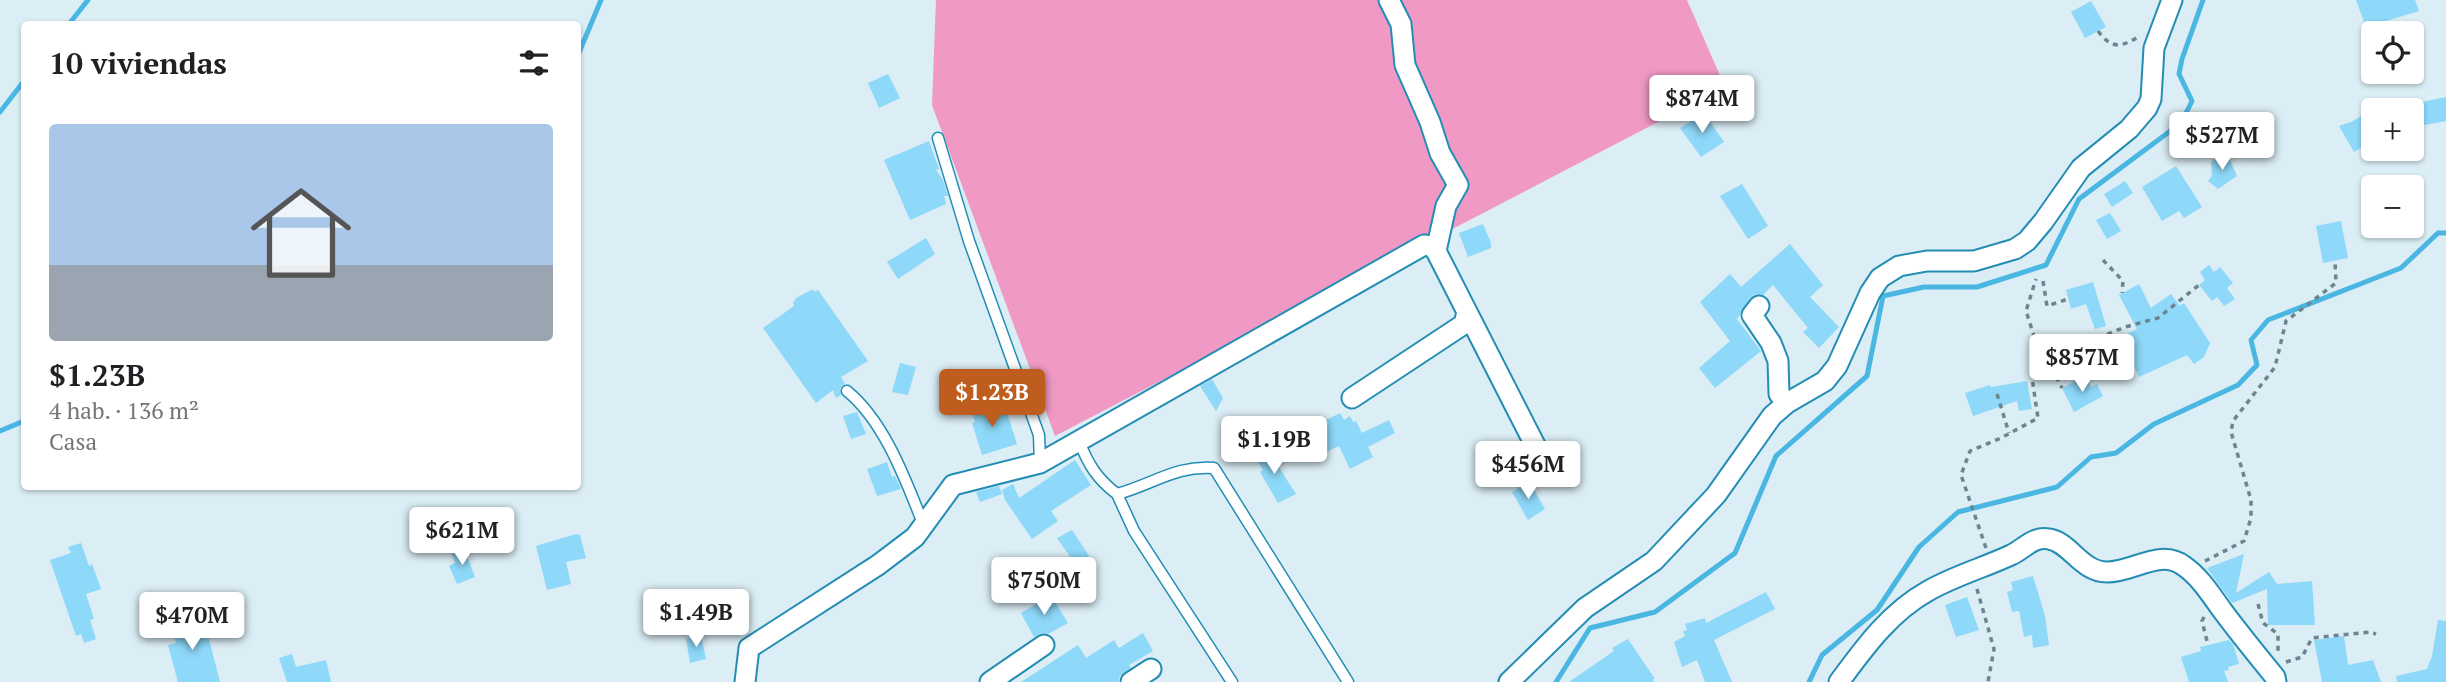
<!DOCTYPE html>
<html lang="es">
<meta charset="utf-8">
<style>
:root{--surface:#fff;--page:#f2f2f2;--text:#202124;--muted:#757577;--accent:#be5d1e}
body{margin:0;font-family:"PT Serif",serif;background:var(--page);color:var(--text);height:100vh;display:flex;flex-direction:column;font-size:26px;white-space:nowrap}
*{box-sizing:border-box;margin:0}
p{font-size:23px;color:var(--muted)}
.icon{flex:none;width:38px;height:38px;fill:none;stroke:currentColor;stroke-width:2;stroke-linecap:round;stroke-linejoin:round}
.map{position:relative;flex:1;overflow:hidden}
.drawer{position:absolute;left:21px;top:21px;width:560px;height:469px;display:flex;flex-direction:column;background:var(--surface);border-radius:7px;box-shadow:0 2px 5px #0004}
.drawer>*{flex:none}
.controls{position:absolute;left:2361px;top:21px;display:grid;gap:14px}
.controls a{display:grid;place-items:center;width:63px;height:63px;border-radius:7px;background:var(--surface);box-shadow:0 2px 5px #0004;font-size:35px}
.price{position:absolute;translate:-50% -60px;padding:0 16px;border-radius:7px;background:#fff;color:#222;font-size:23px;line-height:46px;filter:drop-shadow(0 2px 4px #0008)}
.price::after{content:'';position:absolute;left:50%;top:42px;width:21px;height:16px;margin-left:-10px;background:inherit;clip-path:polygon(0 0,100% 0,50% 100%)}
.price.active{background:var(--accent);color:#fff}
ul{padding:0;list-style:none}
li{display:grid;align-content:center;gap:14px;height:371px;padding:0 28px}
li span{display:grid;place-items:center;height:217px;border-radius:7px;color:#555}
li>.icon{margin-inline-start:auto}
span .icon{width:126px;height:126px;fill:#fffc;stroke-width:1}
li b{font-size:30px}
h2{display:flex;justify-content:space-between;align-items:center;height:84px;padding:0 28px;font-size:30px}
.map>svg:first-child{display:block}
</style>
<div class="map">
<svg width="2446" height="682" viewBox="0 0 2446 682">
<rect width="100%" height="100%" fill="#dbedf5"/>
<path fill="#f099c5" d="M 936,0 L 1687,0 L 1725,87 L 1055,436 L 932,105 Z"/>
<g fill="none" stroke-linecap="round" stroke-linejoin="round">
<path stroke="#4ab7e3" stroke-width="5" d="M 69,24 L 88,0
M 578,55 L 601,0
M 0,112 L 24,81
M 0,431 L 24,421
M 1556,682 L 1590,628 L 1655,612 L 1735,553 L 1776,456 L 1867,376 L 1883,296 L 1924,287 L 1977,287 L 2046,265 L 2079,199 L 2181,123 L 2192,101 L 2179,74 L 2182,59 L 2203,0
M 1809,682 L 1822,655 L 1877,610 L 1919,547 L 1958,512 L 2057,487 L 2091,457 L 2116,453 L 2154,424 L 2238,385 L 2257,365 L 2251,340 L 2268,320 L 2401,268 L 2438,233 L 2446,233"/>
</g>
<path fill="#8ed8f9" d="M 2356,0 L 2415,0 L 2419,11 L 2366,27 Z
M 2091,1 L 2106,27 L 2085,38 L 2071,12 Z
M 888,74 L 900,98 L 879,108 L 868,83 Z
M 2446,97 L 2446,121 L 2419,126 L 2417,123 L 2412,124 L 2412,104 Z
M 1704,113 L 1724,142 L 1701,157 L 1680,128 Z
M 2363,115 L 2373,128 L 2373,141 L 2354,152 L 2339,126 L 2351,122 Z
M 929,141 L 939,169 L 936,170 L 943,180 L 948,196 L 944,196 L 946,204 L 910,220 L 884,160 Z
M 2220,156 L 2230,160 L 2237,176 L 2218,189 L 2208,181 L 2212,176 L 2211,162 Z
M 2176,166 L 2202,207 L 2184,218 L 2179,211 L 2162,221 L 2142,187 Z
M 2125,181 L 2133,193 L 2112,207 L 2104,194 Z
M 1742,184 L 1768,226 L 1748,239 L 1720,196 Z
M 2110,213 L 2121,231 L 2107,239 L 2096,220 Z
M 2341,221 L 2348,258 L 2323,263 L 2316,226 Z
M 1483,224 L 1491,243 L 1491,248 L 1468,257 L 1459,233 Z
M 926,238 L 935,254 L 898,279 L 887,262 Z
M 1790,244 L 1823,285 L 1810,297 L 1839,327 L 1819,348 L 1803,332 L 1808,328 L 1773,285 L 1763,295 L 1755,294 L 1750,298 L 1737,319 L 1761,351 L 1715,388 L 1699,368 L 1730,341 L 1700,302 L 1730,274 L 1741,287 Z
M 2209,265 L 2214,272 L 2220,267 L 2233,283 L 2227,288 L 2235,299 L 2224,306 L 2217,297 L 2212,301 L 2199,285 L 2205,280 L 2200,272 Z
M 2093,282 L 2106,326 L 2095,329 L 2086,304 L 2071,309 L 2066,290 Z
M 2139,284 L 2151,308 L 2171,294 L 2180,306 L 2184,303 L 2210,343 L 2204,357 L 2194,364 L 2187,355 L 2139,377 L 2121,337 L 2137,329 L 2119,295 Z
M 813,289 L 814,292 L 818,290 L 868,361 L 841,377 L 845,384 L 840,389 L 841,395 L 836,398 L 833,390 L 816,403 L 763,328 L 794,306 L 793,303 L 796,298 Z
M 900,363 L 916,367 L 908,395 L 892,392 Z
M 2085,376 L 2091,387 L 2097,384 L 2103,396 L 2074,412 L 2062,388 Z
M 1212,379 L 1223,398 L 1216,411 L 1200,386 Z
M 2027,381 L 2032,409 L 2019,411 L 2017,401 L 1973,416 L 1965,393 L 1990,385 L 1991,387 Z
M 988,397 L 993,417 L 1007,413 L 1017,444 L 982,455 L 972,423 L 975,422 L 972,412 Z
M 857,412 L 866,434 L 851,439 L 843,416 Z
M 1340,413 L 1344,420 L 1350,416 L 1353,422 L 1356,421 L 1362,433 L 1389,420 L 1395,433 L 1368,447 L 1373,457 L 1350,469 L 1339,446 L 1324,453 L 1312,427 Z
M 1266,447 L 1296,494 L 1278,503 L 1260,472 L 1263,470 L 1254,455 Z
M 1075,460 L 1091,485 L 1051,511 L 1058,521 L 1032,539 L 1005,500 L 1002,490 L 1013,484 L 1019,498 Z
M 887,462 L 892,477 L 895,476 L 901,489 L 877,496 L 867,469 Z
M 1529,481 L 1545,509 L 1528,520 L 1512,492 Z
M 999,486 L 1002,494 L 980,502 L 976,492 Z
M 1072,530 L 1095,565 L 1082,574 L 1057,538 Z
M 576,534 L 580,535 L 586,558 L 566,562 L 571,584 L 547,590 L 536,546 Z
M 81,543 L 89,566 L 92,564 L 101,589 L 86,594 L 94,619 L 90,620 L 96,639 L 84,643 L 81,634 L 76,636 L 50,560 L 71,553 L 68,547 Z
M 464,549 L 475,577 L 457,584 L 449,566 L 455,563 L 452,554 Z
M 2244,554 L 2236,593 L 2269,572 L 2277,584 L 2312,581 L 2315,625 L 2268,625 L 2267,589 L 2232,603 L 2207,568 Z
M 2033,576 L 2045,616 L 2049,645 L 2033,648 L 2032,635 L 2024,637 L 2019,611 L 2012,612 L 2007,592 L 2013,590 L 2011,582 Z
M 1766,592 L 1775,609 L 1714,640 L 1732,682 L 1705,682 L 1697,660 L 1682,667 L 1674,642 L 1685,636 L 1683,631 L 1687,630 L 1685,624 L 1705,618 L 1706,623 Z
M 1051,595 L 1068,623 L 1048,634 L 1042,633 L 1034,637 L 1021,613 Z
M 1967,597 L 1979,630 L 1956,637 L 1945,605 Z
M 191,615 L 208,635 L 220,682 L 178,682 L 168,645 L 176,643 L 170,620 Z
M 2438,620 L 2446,621 L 2446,682 L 2397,682 L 2396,676 L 2427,669 L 2432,656 Z
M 1143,633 L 1153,651 L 1129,665 L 1131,668 L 1120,676 L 1118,682 L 1021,682 L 1078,645 L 1086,658 L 1114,640 L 1119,648 Z
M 701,636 L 706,659 L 690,663 L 686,639 Z
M 2344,636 L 2348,665 L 2373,660 L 2381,682 L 2322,682 L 2314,640 Z
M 1628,639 L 1655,679 L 1653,679 L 1654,682 L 1569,682 L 1614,651 L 1612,648 Z
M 2229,640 L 2233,644 L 2239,664 L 2228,667 L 2229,670 L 2224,671 L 2228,682 L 2189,682 L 2181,657 L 2201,651 L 2200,647 Z
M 292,654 L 296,667 L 326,660 L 331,682 L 287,682 L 279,658 Z"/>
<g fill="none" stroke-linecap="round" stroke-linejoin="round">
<defs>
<path id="lane" d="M 938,138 L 969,241 L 1039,435 L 1040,463
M 847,391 C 885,422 906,481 924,526
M 1079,441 C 1088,464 1097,479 1117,494 C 1152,485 1175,465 1214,468 L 1348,682
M 1117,494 L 1134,531 L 1232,682"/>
<path id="street" d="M 1389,0 L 1401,24 L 1405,65 L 1430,122 L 1440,153 L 1458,185 L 1446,206 L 1436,251
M 1759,306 L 1752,315 L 1771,343 L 1778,361 L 1779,394 L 1787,403
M 1352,398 L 1464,324 L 1467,312
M 745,682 L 749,648 L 878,565 L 915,537 L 953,485 L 1040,463 L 1424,245 L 1431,246 L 1436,251 L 1537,449
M 990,682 L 1044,645
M 1131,682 L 1151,669
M 1509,682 L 1585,608 L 1654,561 L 1716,495 L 1772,416 L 1787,403 L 1825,381 L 1837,366 L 1870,293 L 1880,278 L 1899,266 L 1927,261 L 1974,261 L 2015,249 L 2027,241 L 2043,222 L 2081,168 L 2129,129 L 2147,108 L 2151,99 L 2154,48 L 2172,0
M 1839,682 C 1864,648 1890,612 1928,591 C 1954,576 1983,568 2011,555 C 2024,549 2033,536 2049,539 C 2070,542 2081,572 2107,572 C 2134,572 2160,548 2184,566 C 2200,577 2211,595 2222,610 C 2239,633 2257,655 2275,677 L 2276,682"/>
</defs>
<use href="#lane" stroke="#238db4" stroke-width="13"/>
<use href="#street" stroke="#238db4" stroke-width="23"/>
<path stroke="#6c858f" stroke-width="3.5" stroke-dasharray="5 5" stroke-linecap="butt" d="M 2098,31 C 2112,50 2121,47 2140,36
M 2103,260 L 2123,281 L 2122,293
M 2043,281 L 2047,306 L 2068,299
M 2102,336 L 2110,351 L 2124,345
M 2047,359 L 2062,388
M 2034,366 L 2049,358 L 2125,327 L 2158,318 L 2199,285
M 1997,394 L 2009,433
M 1986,548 L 1961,475 L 1970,451 L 2001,438 L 2038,418 L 2032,378 L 2037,345 L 2026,311 L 2036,279
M 2205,561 L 2244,541 L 2251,518 L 2251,500 L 2231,432 L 2233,421 L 2275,367 L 2286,321 L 2336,283 L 2335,261
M 1977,589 L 1994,649 L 1988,682
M 2258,604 L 2263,623 L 2278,634 L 2278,653
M 2204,617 L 2202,621 L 2208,645
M 2286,662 L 2302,657 L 2312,638 L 2370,632 L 2376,634"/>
<use href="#lane" stroke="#fff" stroke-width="10"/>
<use href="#street" stroke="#fff" stroke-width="19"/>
</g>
</svg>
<div class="controls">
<a><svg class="icon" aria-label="locate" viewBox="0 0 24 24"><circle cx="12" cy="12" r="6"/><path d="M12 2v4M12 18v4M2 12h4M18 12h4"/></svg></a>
<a>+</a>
<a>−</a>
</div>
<b class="price" style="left:1702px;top:135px">$874M</b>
<b class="price" style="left:2222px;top:172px">$527M</b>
<b class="price" style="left:2082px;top:394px">$857M</b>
<b class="price active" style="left:992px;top:429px">$1.23B</b>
<b class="price" style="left:1274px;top:476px">$1.19B</b>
<b class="price" style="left:1528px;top:501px">$456M</b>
<b class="price" style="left:462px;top:567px">$621M</b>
<b class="price" style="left:1044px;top:617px">$750M</b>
<b class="price" style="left:696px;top:649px">$1.49B</b>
<b class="price" style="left:192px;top:652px">$470M</b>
<section class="drawer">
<h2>10 viviendas<svg class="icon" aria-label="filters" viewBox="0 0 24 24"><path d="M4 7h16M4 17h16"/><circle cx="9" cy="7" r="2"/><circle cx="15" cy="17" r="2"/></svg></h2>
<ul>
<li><span style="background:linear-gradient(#a9c7e8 65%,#9aa5b1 0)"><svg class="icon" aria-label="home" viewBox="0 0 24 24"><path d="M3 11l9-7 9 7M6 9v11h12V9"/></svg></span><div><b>$1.23B</b><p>4 hab. · 136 m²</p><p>Casa</p></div></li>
</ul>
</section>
</div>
